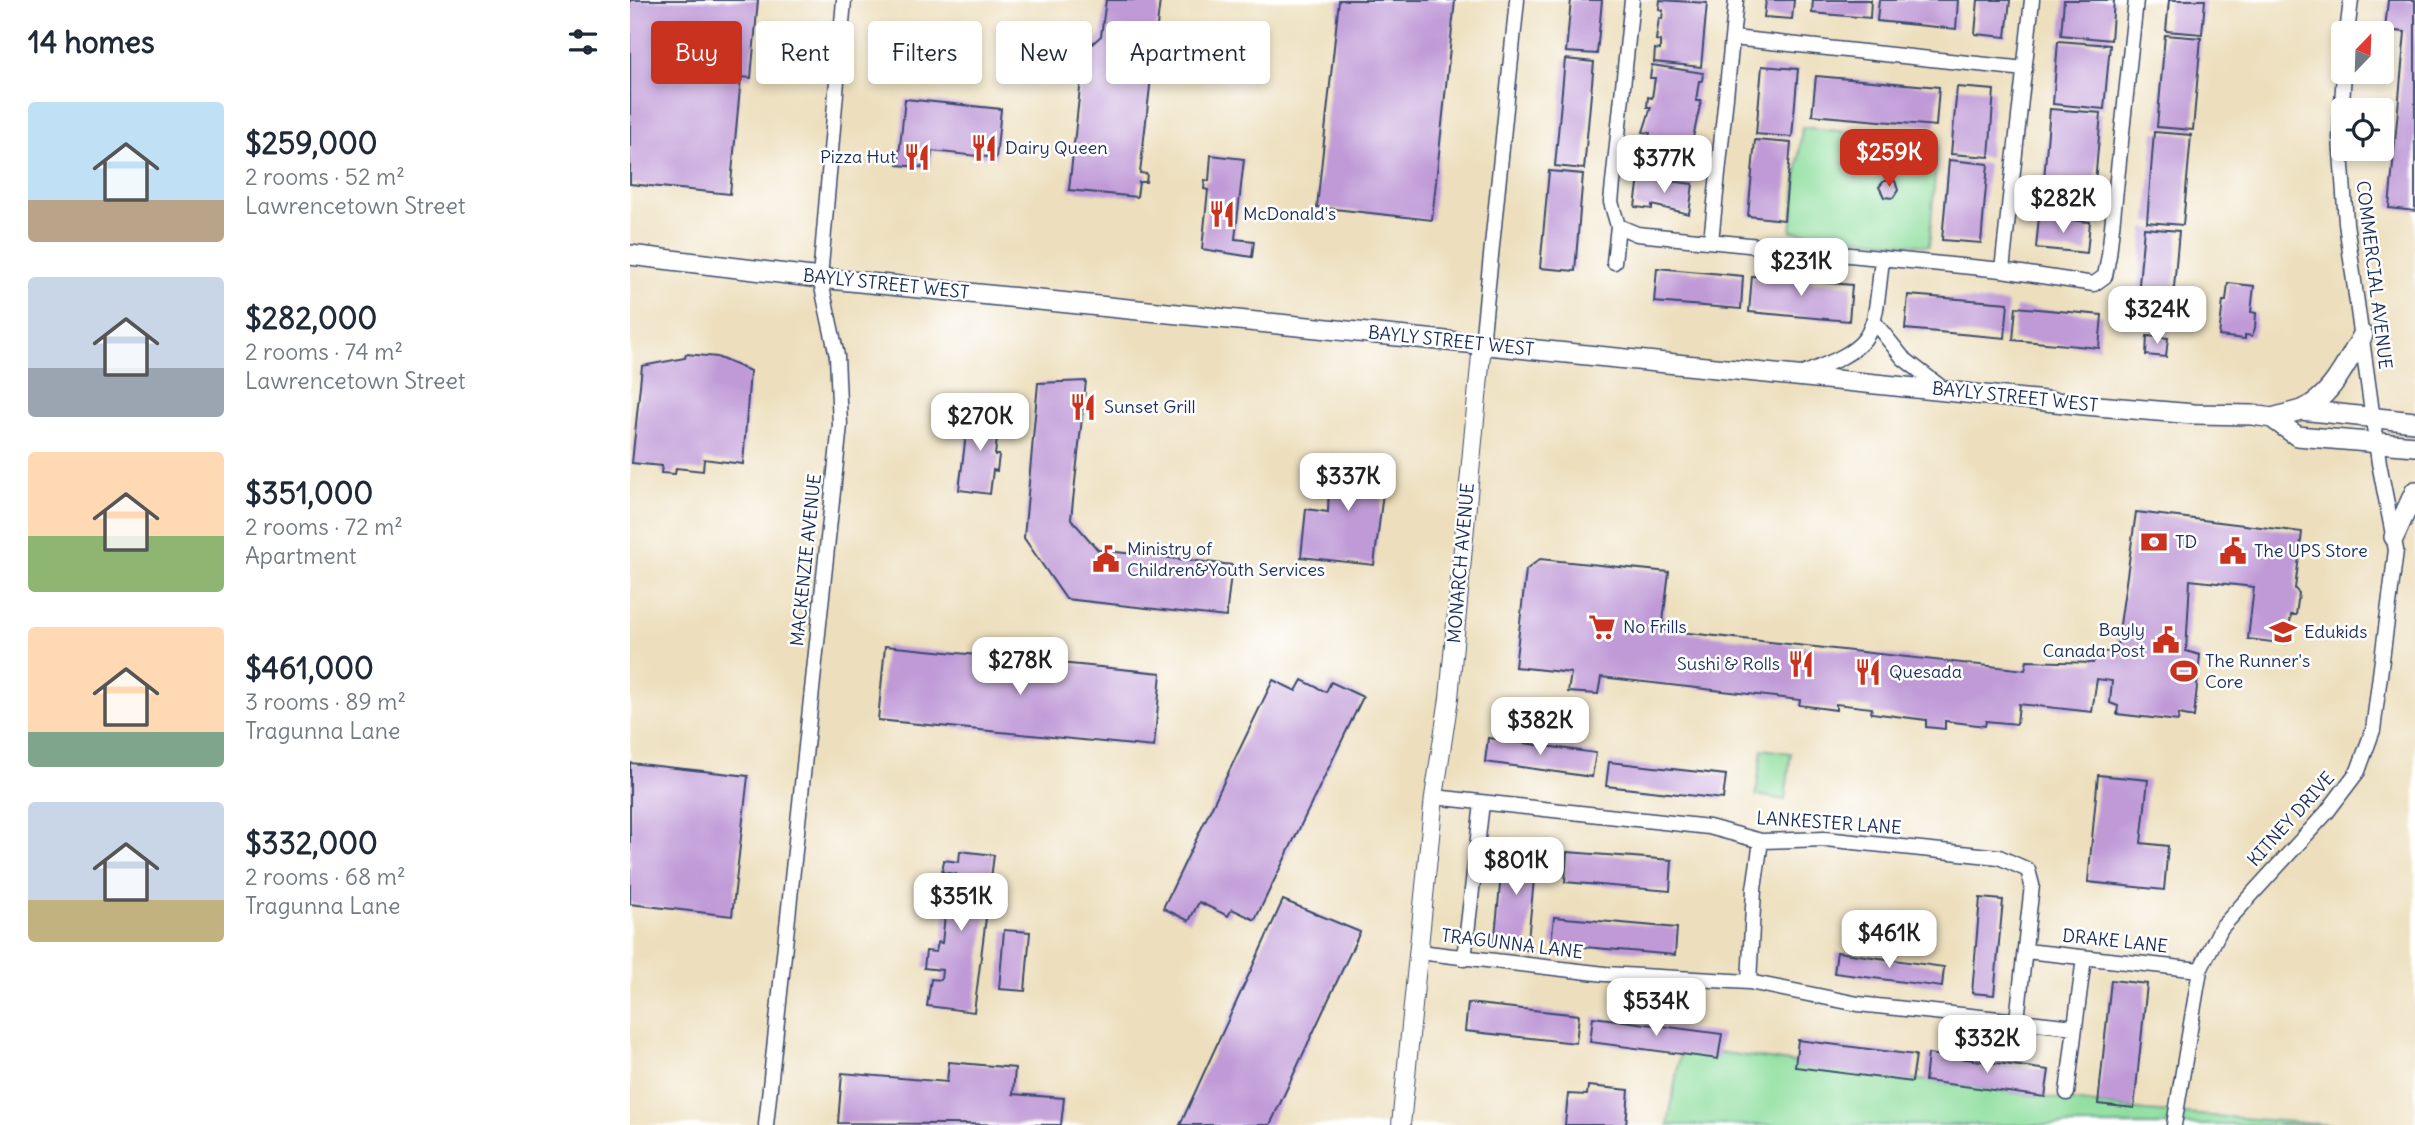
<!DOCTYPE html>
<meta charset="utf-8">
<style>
:root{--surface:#fff;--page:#f6f6f7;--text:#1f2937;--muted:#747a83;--accent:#c8321e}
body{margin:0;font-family:Delius,sans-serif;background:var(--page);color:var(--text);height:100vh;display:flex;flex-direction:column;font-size:26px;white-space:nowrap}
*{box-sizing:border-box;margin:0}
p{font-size:23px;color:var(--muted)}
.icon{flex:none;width:38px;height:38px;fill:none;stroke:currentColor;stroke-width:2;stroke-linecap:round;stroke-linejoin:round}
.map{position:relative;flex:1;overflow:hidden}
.panel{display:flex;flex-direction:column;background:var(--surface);width:630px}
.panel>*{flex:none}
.top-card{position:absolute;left:21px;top:21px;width:665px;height:63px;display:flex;gap:14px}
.needle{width:46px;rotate:23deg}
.tools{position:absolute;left:1701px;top:21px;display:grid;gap:14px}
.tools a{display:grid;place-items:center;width:63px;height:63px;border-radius:7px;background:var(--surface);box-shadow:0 4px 10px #0003;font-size:35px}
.price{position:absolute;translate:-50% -60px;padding:0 16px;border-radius:14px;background:#fff;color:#222;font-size:23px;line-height:46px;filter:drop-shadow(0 2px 4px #0008)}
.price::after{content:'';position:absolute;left:50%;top:42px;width:21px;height:16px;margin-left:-10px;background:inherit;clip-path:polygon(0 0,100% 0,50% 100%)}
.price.selected{background:var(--accent);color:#fff}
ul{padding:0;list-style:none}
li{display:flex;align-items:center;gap:21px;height:175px;padding:0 28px}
li span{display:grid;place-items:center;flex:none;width:196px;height:140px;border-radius:7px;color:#555}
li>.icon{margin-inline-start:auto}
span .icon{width:84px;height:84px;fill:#fffc;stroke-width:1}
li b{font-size:30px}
h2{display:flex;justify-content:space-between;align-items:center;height:84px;padding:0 28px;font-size:30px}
.chip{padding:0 24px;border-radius:7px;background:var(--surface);box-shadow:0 4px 10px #0003;font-size:24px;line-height:63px}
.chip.selected{background:var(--accent);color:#fff}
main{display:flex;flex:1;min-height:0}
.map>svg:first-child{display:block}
</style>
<main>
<section class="panel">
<h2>14 homes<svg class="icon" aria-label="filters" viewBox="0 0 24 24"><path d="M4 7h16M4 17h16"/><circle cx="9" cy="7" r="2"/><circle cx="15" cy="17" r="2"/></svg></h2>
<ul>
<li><span style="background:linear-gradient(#bfe0f5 70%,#b9a48a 0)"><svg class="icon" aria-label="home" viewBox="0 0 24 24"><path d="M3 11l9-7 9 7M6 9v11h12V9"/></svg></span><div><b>$259,000</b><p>2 rooms · 52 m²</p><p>Lawrencetown Street</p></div></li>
<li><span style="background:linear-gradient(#c9d6e8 65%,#9aa5b1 0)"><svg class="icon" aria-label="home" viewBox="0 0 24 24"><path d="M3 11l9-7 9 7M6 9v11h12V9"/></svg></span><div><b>$282,000</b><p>2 rooms · 74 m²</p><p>Lawrencetown Street</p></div></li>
<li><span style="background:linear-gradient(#ffd9b3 60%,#8fb573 0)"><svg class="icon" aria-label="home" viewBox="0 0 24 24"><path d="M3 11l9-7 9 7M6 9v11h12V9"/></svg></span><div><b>$351,000</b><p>2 rooms · 72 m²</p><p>Apartment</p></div></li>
<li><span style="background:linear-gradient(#ffd9b3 75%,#7fa58c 0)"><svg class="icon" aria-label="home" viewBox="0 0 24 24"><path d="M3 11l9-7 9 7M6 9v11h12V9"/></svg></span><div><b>$461,000</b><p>3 rooms · 89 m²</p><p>Tragunna Lane</p></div></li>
<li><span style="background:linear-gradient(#c9d6e8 70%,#c2b280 0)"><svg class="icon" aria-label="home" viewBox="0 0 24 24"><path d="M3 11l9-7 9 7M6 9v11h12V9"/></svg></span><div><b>$332,000</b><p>2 rooms · 68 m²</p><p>Tragunna Lane</p></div></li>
</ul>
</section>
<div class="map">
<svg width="1785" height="1125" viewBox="0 0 1785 1125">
<rect width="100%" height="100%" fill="#fff"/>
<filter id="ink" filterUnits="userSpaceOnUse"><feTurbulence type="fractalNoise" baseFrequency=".0143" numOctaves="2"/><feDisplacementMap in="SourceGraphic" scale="14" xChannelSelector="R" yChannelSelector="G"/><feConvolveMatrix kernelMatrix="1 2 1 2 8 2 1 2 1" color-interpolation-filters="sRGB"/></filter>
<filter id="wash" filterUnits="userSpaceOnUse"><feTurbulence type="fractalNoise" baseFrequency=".00686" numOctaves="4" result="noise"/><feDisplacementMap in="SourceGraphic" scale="28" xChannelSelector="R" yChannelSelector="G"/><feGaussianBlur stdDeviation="1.57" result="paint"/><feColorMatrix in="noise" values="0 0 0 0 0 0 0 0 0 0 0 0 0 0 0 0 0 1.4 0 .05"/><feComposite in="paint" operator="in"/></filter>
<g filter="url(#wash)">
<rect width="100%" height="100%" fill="#eddfbd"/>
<path fill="#8ede9d" stroke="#54867e" stroke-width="2" d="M 1172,127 L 1308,142 L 1299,246 L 1161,231 Z
M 1132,749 L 1161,753 L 1155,800 L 1126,795 Z
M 1051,1047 L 1516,1111 L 1705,1125 L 1038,1125 Z"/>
<g id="blocks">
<path fill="#bf9ad7" d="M 0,0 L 128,0 L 121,78 L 111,77 L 100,194 L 0,184 Z
M 476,0 L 530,0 L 510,173 L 517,174 L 516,182 L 509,182 L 507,197 L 439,190 L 454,51 L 471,36 Z
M 709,0 L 825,0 L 802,220 L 687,207 Z
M 941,0 L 972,0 L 967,54 L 936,52 Z
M 1030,0 L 1077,3 L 1071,67 L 1024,62 L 1025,49 L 1030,50 L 1030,41 L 1026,40 L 1029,18 L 1032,19 L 1033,10 L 1029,9 Z
M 1136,0 L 1164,0 L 1162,19 L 1134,17 Z
M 1183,0 L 1241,0 L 1240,18 L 1182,13 Z
M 1249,0 L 1328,0 L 1326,29 L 1247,21 Z
M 1348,0 L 1380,0 L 1376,37 L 1345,34 Z
M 1434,0 L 1484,0 L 1481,40 L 1431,35 Z
M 1539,0 L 1575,0 L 1572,34 L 1536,31 Z
M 1758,0 L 1785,0 L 1785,211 L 1759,208 L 1775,32 L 1755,30 Z
M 1535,35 L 1571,38 L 1563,130 L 1527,127 Z
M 1428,41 L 1480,45 L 1474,109 L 1423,104 Z
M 935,59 L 964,62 L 954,169 L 925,166 Z
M 1022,65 L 1073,73 L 1072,81 L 1069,81 L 1066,101 L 1071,101 L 1060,151 L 1065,152 L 1063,167 L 1013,159 L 1020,133 L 1013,132 L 1021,107 L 1017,107 L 1018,97 L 1022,98 L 1025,78 L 1020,78 Z
M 1132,66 L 1168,69 L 1162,137 L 1126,134 Z
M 1186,76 L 1309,87 L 1306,126 L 1182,115 Z
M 1327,87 L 1364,90 L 1359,157 L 1321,154 Z
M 275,99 L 371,109 L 366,158 L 302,151 L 300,168 L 268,165 Z
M 1420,109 L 1471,113 L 1463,207 L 1412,202 Z
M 1524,132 L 1561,135 L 1553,225 L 1517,222 Z
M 1125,140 L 1161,143 L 1154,220 L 1118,216 Z
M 581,155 L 614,159 L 605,239 L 624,241 L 622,257 L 572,249 L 578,190 L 574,189 L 575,180 L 579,181 Z
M 1319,160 L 1358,164 L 1351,243 L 1312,240 Z
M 919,171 L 953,174 L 945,271 L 910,268 Z
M 1009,177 L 1063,184 L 1059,214 L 1022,205 L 1022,209 L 1005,207 Z
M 1254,181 L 1265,181 L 1268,190 L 1263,198 L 1254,197 L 1249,187 Z
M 1409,217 L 1460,222 L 1457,253 L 1406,248 Z
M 1514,228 L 1549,231 L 1542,310 L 1507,307 Z
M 1027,268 L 1113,276 L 1111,309 L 1024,302 Z
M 1122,276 L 1222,285 L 1219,321 L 1119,312 Z
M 1598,283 L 1624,286 L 1621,312 L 1626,313 L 1625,328 L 1622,336 L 1615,335 L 1615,339 L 1589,336 L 1593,301 L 1596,301 Z
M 1278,295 L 1378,303 L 1375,338 L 1275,329 Z
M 1386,307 L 1472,315 L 1469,348 L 1383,340 Z
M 1517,336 L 1538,338 L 1536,357 L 1516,355 Z
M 56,354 L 87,357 L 120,371 L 113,464 L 74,459 L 73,471 L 46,468 L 45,474 L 31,473 L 32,466 L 2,463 L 12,366 L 55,358 Z
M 456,381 L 441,519 L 468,550 L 602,565 L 596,617 L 436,599 L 394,538 L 408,383 Z
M 339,411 L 370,415 L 365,455 L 369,455 L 367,471 L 363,470 L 360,494 L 329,490 Z
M 700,455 L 757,461 L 744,565 L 671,557 L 676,509 L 698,512 Z
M 1506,512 L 1672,532 L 1665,589 L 1669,593 L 1666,615 L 1661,615 L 1657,644 L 1618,639 L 1624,587 L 1560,580 L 1556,651 L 1570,655 L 1564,717 L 1549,714 L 1548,721 L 1487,714 L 1488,706 L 1480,703 L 1482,681 L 1467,679 L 1462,712 L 1389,704 L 1387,724 L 1356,721 L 1355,726 L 1315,721 L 1315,729 L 1296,727 L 1296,720 L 1241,713 L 1242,708 L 1206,704 L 1206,710 L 1169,705 L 1170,700 L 971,677 L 968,694 L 938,692 L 941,673 L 885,667 L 896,570 L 910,559 L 1039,572 L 1032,630 L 1395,670 L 1397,661 L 1463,663 L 1467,651 L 1486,653 Z
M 255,646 L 531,673 L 524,747 L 248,720 Z
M 643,680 L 666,691 L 672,680 L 696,692 L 701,682 L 733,697 L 625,920 L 602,909 L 598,916 L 569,902 L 559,921 L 533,908 Z
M 858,738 L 966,753 L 962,777 L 855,762 Z
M 979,762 L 1096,775 L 1093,799 L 976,786 Z
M 0,763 L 118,776 L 102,916 L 0,904 Z
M 1468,775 L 1518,780 L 1511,843 L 1538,846 L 1534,890 L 1458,882 Z
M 874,845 L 907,849 L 897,950 L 864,946 Z
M 330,851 L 364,855 L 344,1012 L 297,1006 L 301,979 L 311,980 L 312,970 L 294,968 L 296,951 L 306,952 L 308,942 L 312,943 L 317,897 L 307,895 L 309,881 L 325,884 L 326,874 L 312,872 L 314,860 L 329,862 Z
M 937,852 L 1042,860 L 1040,891 L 935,882 Z
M 1350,898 L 1373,900 L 1364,995 L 1342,993 Z
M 653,900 L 730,932 L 640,1125 L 550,1125 Z
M 924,917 L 1047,928 L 1045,955 L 921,944 Z
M 374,930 L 400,932 L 395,991 L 369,989 Z
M 1207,952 L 1314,967 L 1312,987 L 1204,973 Z
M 1481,980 L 1517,984 L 1504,1108 L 1468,1104 Z
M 838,1003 L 949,1015 L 946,1043 L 835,1031 Z
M 963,1017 L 1092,1034 L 1088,1059 L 960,1042 Z
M 1168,1040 L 1286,1055 L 1282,1082 L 1165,1067 Z
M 1298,1054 L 1419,1070 L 1415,1097 L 1295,1081 Z
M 319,1062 L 385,1068 L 383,1094 L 434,1098 L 431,1125 L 208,1123 L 212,1073 L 317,1082 Z
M 958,1086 L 999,1090 L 996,1125 L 935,1125 L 938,1094 L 957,1095 Z"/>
</g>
</g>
<g filter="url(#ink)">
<use href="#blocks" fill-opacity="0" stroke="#3a496c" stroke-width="2"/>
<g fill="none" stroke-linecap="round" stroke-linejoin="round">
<defs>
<path id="minor" d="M 1002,0 L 981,202 L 988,226 L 1007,234 L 1372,270 L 1464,284 L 1475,276 L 1479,255 L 1506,0
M 1717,33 L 1721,0
M 1103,38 L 1395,69
M 1081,241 L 1106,0
M 984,262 L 988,226
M 1372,270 L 1402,0
M 1245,323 L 1273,358 L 1316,391
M 852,344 L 887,0
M 1170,375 C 1248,345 1243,339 1252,259
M 804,797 L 1079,827 L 1131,841 L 1195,839 L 1369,857 L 1398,870 L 1402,885 L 1387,1020
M 1396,951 L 1570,970
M 789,952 L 975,974 L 1119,982 L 1228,1004 L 1445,1027 L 1454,958
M 834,959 L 852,803
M 1119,982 L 1124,889 L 1131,841
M 1437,1093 L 1445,1027
M 136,1125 L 210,425 L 207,356 L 190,278 L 214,0
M 1544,1125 L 1570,970 L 1591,928 L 1697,812 L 1728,771 L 1743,730 L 1766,550 L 1749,463 L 1716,223 L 1710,137 L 1714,72"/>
<path id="tertiary" d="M 771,1125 L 804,797 L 819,698 L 852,344"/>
<path id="secondary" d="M 0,255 L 190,278 L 1455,405 L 1564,414 L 1623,415 L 1642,418 L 1667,436 L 1785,446
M 1671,410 C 1701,399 1718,360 1733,335
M 1642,418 L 1671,410 L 1785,422
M 1764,537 L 1785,491"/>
</defs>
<use href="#minor" stroke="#3a496c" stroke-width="17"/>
<use href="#tertiary" stroke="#3a496c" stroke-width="20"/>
<use href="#secondary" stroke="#3a496c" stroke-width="22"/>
<use href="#minor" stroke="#fff" stroke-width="14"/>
<use href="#tertiary" stroke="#fff" stroke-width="18"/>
<use href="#secondary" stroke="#fff" stroke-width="19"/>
</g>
</g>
<defs>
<symbol id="restaurant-bare" viewBox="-9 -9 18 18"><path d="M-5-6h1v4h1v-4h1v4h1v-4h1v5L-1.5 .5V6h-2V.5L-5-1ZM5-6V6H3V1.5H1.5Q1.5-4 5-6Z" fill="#c8321e" stroke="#fff" stroke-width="2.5" paint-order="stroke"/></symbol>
<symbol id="bank-bare" viewBox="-9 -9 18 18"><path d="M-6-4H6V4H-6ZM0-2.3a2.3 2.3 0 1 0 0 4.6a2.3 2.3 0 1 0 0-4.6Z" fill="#c8321e" stroke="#fff" stroke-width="2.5" paint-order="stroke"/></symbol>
<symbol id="civic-bare" viewBox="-9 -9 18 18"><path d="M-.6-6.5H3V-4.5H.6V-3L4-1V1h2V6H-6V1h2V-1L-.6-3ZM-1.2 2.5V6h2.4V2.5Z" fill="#c8321e" stroke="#fff" stroke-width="2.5" paint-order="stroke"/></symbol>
<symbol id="supermarket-bare" viewBox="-9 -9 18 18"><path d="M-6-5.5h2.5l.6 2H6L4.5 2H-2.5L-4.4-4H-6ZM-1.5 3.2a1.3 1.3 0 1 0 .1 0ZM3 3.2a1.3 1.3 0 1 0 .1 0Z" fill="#c8321e" stroke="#fff" stroke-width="2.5" paint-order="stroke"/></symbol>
<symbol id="school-bare" viewBox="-9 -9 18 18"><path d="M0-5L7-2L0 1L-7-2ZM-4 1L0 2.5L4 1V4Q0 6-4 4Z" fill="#c8321e" stroke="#fff" stroke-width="2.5" paint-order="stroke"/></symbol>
<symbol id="stadium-bare" viewBox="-9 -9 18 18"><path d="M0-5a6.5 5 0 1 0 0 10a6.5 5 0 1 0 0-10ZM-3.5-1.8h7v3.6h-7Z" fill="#c8321e" stroke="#fff" stroke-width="2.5" paint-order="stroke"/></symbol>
</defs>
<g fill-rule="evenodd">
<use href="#restaurant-bare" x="335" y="129" width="38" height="38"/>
<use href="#restaurant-bare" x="268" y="138" width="38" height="38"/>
<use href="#restaurant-bare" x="573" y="195" width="38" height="38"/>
<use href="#restaurant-bare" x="434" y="388" width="38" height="38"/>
<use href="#bank-bare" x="1505" y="523" width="38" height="38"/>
<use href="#civic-bare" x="1584" y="532" width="38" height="38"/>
<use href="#civic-bare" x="457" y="540" width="38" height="38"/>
<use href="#supermarket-bare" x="953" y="608" width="38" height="38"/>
<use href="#school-bare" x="1634" y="613" width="38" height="38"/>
<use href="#civic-bare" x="1517" y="621" width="38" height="38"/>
<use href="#restaurant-bare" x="1152" y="645" width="38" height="38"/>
<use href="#stadium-bare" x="1535" y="652" width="38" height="38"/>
<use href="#restaurant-bare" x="1219" y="653" width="38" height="38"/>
</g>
<g text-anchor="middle" stroke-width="5" stroke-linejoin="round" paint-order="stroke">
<g font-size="18" fill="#1b2f5e" stroke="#fff" text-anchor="start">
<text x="375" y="154">Dairy Queen</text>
<text x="266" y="163" text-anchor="end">Pizza Hut</text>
<text x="613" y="220">McDonald's</text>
<text x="474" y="413">Sunset Grill</text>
<text x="1545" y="548">TD</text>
<text x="497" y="555">Ministry of<tspan x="497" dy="21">Children&amp;Youth Services</tspan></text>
<text x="1624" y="557">The UPS Store</text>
<text x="993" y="633">No Frills</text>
<text x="1515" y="636" text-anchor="end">Bayly<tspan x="1515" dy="21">Canada Post</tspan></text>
<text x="1674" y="638">Edukids</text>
<text x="1575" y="667">The Runner's<tspan x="1575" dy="21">Core</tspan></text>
<text x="1150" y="670" text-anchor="end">Sushi &amp; Rolls</text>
<text x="1259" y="678">Quesada</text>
</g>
<g font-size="18" fill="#1b2f5e" stroke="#fff">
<text transform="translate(1744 275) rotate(83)" y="6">COMMERCIAL AVENUE</text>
<text transform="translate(256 284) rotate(6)" y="6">BAYLY STREET WEST</text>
<text transform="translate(821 341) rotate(6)" y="6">BAYLY STREET WEST</text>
<text transform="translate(1385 397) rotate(6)" y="6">BAYLY STREET WEST</text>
<text transform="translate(176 560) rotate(-84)" y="6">MACKENZIE AVENUE</text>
<text transform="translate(831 563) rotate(-85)" y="6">MONARCH AVENUE</text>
<text transform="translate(1661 819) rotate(-48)" y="6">KITNEY DRIVE</text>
<text transform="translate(1199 823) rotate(4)" y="6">LANKESTER LANE</text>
<text transform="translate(1485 941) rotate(6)" y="6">DRAKE LANE</text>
<text transform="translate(882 944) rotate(7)" y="6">TRAGUNNA LANE</text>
</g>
</g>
</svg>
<div class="tools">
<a><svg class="needle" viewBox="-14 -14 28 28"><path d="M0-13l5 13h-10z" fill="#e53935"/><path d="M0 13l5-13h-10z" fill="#747a83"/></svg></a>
<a><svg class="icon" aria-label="locate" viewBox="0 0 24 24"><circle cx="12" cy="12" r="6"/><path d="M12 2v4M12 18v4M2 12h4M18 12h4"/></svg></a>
</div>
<b class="price selected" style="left:1259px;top:189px">$259K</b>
<b class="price" style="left:1034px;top:195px">$377K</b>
<b class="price" style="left:1433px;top:235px">$282K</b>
<b class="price" style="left:1171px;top:298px">$231K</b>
<b class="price" style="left:1527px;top:346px">$324K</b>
<b class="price" style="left:350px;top:453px">$270K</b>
<b class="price" style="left:718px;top:513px">$337K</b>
<b class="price" style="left:390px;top:697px">$278K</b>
<b class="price" style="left:910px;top:757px">$382K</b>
<b class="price" style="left:886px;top:897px">$801K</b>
<b class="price" style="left:331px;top:933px">$351K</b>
<b class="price" style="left:1259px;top:970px">$461K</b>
<b class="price" style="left:1026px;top:1038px">$534K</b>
<b class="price" style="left:1357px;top:1075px">$332K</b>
<div class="top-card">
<a class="chip selected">Buy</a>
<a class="chip">Rent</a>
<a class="chip">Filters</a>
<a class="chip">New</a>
<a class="chip">Apartment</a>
</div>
</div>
</main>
